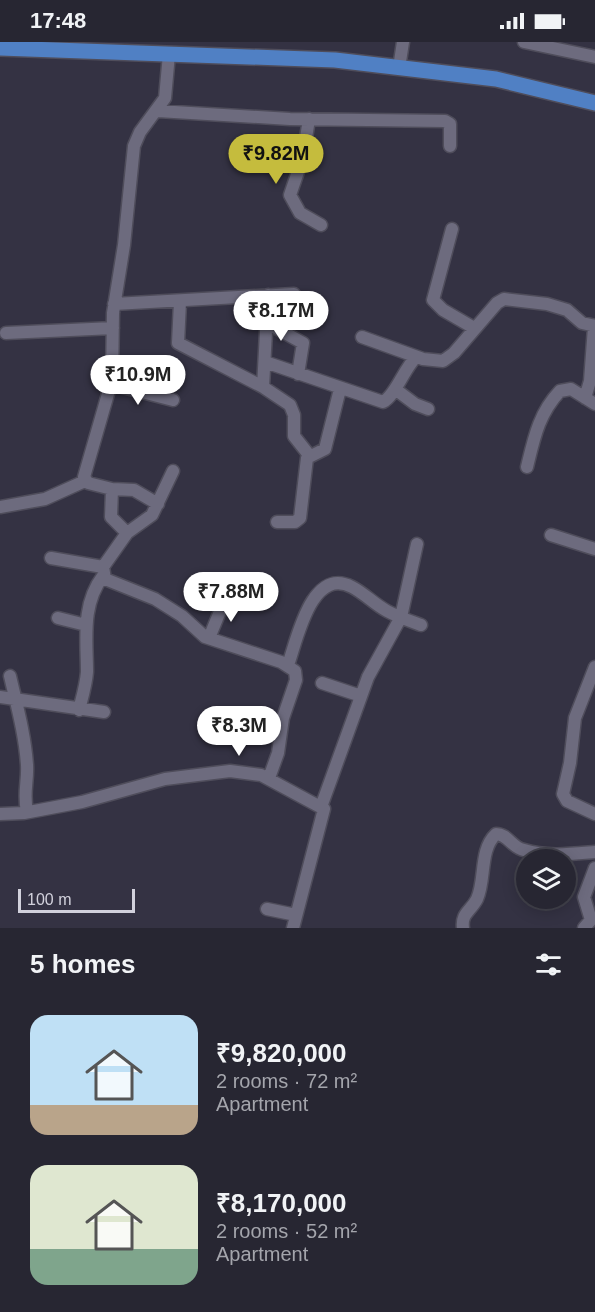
<!DOCTYPE html>
<meta charset="utf-8">
<style>
:root{--surface:#272632;--page:#33323e;--text:#f1f3f6;--muted:#a4a5ac;--line:#43434d;--accent:#c5bc3d}
body{margin:0;font-family:Helvetica,sans-serif;background:var(--page);color:var(--text);height:100vh;display:flex;flex-direction:column;font-size:22px;white-space:nowrap}
*{box-sizing:border-box;margin:0}
p{font-size:20px;color:var(--muted)}
.icon{flex:none;width:33px;height:33px;fill:none;stroke:currentColor;stroke-width:2;stroke-linecap:round;stroke-linejoin:round}
.map{position:relative;height:886px;overflow:hidden}
.drawer{display:flex;flex-direction:column;background:var(--surface);flex:1}
.drawer>*{flex:none}
.controls{position:absolute;left:516px;top:807px;display:grid;gap:12px}
.controls a{display:grid;place-items:center;width:60px;height:60px;border-radius:50%;background:var(--surface);box-shadow:0 3px 15px #0003,0 0 0 2px var(--line);font-size:30px}
.scale{position:absolute;left:18px;bottom:15px;width:117px;box-sizing:border-box;padding-left:6px;border:3px solid #d2d1dc;border-top:0;font-size:16px;line-height:21px;white-space:nowrap;color:#d2d1dc;-webkit-text-stroke:4px #343243;paint-order:stroke}
.price{position:absolute;translate:-50% -51px;padding:0 14px;border-radius:21px;background:#fff;color:#222;font-size:20px;line-height:39px;filter:drop-shadow(0 2px 3px #0008)}
.price::after{content:'';position:absolute;left:50%;top:36px;width:18px;height:14px;margin-left:-9px;background:inherit;clip-path:polygon(0 0,100% 0,50% 100%)}
.price.active{background:var(--accent);color:#111}
ul{padding:0;list-style:none}
li{display:flex;align-items:center;gap:18px;height:150px;padding:0 30px}
li span{display:grid;place-items:center;flex:none;width:168px;height:120px;border-radius:18px;color:#555}
li>.icon{margin-inline-start:auto}
span .icon{width:72px;height:72px;fill:#fffc;stroke-width:1}
li b{font-size:26px}
h2{display:flex;justify-content:space-between;align-items:center;height:72px;padding:0 30px;font-size:26px}
.status{display:flex;justify-content:space-between;align-items:center;height:42px;padding:0 30px;background:var(--surface);direction:ltr}
.status svg{height:16px;fill:currentColor}
.map>svg:first-child{display:block}
</style>
<div class="status"><b>17:48</b><svg viewBox="0 0 49 12"><path d="M0 12V9h3v3zM5 12V6h3v6zM10 12V3h3v9zM15 12V0h3v12zM26 1h20v11H26zM47 4h2v5h-2z"/></svg></div>
<div class="map">
<svg width="595" height="886" viewBox="0 0 595 886">
<rect width="100%" height="100%" fill="#343243"/>
<g fill="none" stroke-linecap="round" stroke-linejoin="round">
<defs>
<path id="minor" d="M 524,0 L 595,15
M 169,12 L 165,56 L 140,90 L 134,104 L 124,203 L 113,271 L 112,338 L 84,435 L 88,441 L 112,447 L 111,475 L 127,491 L 103,525 L 105,537 L 155,557 L 182,574 L 205,595 L 281,620 L 295,629 L 296,638 L 283,676 L 278,711 L 269,736
M 399,26 L 403,0
M 158,69 L 290,77 L 445,79 L 450,82 L 450,104
M 309,77 L 303,115 L 290,153 L 300,171 L 321,183
M 452,187 L 433,258 L 443,268 L 474,286
M 180,260 L 178,301 L 263,345 L 290,363 L 294,373 L 294,394 L 309,413
M 114,262 L 294,252
M 265,280 L 303,301 L 298,332
M 6,291 L 113,286
M 362,295 L 423,317 L 443,319 L 454,311 L 497,261 L 504,257 L 547,262 L 567,268 L 582,281 L 595,284
M 265,320 L 383,360 C 395,354 404,327 416,315
M 111,342 L 173,358
M 263,345 L 268,253
M 395,347 L 415,362 L 428,367
M 585,356 L 590,339 L 594,285
M 527,425 C 534,396 539,371 560,349 L 571,347 L 595,362
M 112,447 L 134,448 L 158,462
M 0,465 L 45,457 L 85,439
M 277,480 L 295,480 L 300,476 L 307,416 L 325,407 L 340,347
M 127,491 L 152,473 L 173,429
M 551,493 L 595,507
M 51,516 L 103,525
M 58,576 L 86,583
M 209,596 L 226,555
M 288,623 C 297,598 311,524 352,545 C 364,551 374,562 387,569 C 398,575 410,579 421,583
M 595,625 L 575,676 L 570,721 L 563,752 L 567,759 L 595,772
M 10,634 C 17,664 25,693 27,723 C 28,741 23,750 27,770
M 322,641 L 361,654
M 0,655 L 104,670
M 79,668 C 82,656 86,643 87,630 C 87,598 81,563 103,534
M 321,765 L 368,635 L 401,575 L 417,502
M 0,772 L 24,771 L 82,760 L 165,737 L 230,729 L 261,733 L 324,767 L 293,886
M 267,867 L 296,873
M 463,886 C 461,871 471,869 477,857 C 486,837 479,808 496,792 C 508,792 512,806 524,808 C 547,815 571,812 595,810
M 584,886 L 591,878 L 584,855 L 595,826"/>
<path id="major" d="M 0,6 L 335,18 L 496,37 L 595,61"/>
</defs>
<use href="#minor" stroke="#4f4d5b" stroke-width="15"/>
<use href="#major" stroke="#4f4d5b" stroke-width="18"/>
<use href="#minor" stroke="#6d6b7e" stroke-width="12"/>
<use href="#major" stroke="#5080c4" stroke-width="15"/>
</g>
</svg>
<div class="controls">
<a><svg class="icon" aria-label="layers" viewBox="0 0 24 24"><path d="M12 4l9 5-9 5-9-5zM3 14l9 5 9-5"/></svg></a>
</div>
<div class="scale">100 m</div>
<b class="price active" style="left:276px;top:143px">₹9.82M</b>
<b class="price" style="left:281px;top:300px">₹8.17M</b>
<b class="price" style="left:138px;top:364px">₹10.9M</b>
<b class="price" style="left:231px;top:581px">₹7.88M</b>
<b class="price" style="left:239px;top:715px">₹8.3M</b>
</div>
<section class="drawer">
<h2>5 homes<svg class="icon" aria-label="filters" viewBox="0 0 24 24"><path d="M4 7h16M4 17h16"/><circle cx="9" cy="7" r="2"/><circle cx="15" cy="17" r="2"/></svg></h2>
<ul>
<li><span style="background:linear-gradient(#bfe0f5 75%,#b9a48a 0)"><svg class="icon" aria-label="home" viewBox="0 0 24 24"><path d="M3 11l9-7 9 7M6 9v11h12V9"/></svg></span><div><b>₹9,820,000</b><p>2 rooms · 72 m²</p><p>Apartment</p></div></li>
<li><span style="background:linear-gradient(#dfe7d0 70%,#7fa58c 0)"><svg class="icon" aria-label="home" viewBox="0 0 24 24"><path d="M3 11l9-7 9 7M6 9v11h12V9"/></svg></span><div><b>₹8,170,000</b><p>2 rooms · 52 m²</p><p>Apartment</p></div></li>
</ul>
</section>
